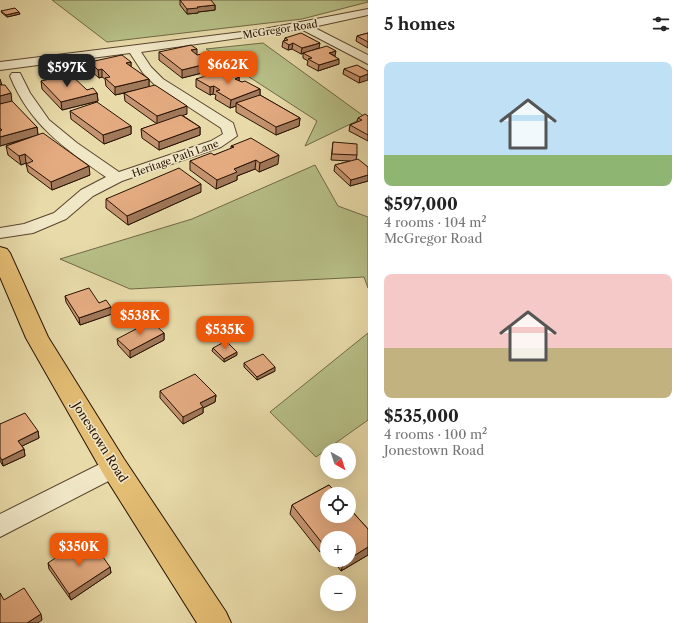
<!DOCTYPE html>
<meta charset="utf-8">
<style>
:root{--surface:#fff;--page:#f2f2f2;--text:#222;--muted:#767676;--accent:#ea580c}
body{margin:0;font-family:"Libre Caslon Text",serif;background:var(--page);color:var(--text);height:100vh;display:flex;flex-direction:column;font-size:15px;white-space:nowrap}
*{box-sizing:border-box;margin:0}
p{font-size:13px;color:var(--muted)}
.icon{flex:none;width:22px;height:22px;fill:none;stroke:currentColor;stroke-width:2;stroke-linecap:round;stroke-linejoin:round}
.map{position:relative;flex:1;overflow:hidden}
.drawer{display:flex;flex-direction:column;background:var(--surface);width:320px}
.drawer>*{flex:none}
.needle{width:26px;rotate:141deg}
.controls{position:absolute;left:320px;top:443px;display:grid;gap:8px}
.controls a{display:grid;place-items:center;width:36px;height:36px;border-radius:50%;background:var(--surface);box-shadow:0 4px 16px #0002;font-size:20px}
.price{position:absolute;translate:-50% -34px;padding:0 9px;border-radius:8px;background:var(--accent);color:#fff;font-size:13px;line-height:26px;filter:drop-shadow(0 1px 2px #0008)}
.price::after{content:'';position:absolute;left:50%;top:24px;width:12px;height:9px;margin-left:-6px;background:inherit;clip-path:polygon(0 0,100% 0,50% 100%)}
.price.current{background:#222;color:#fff}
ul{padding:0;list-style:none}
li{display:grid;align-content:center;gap:8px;height:212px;padding:0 16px}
li span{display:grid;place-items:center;height:124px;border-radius:8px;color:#555}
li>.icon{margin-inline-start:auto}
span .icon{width:72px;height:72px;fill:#fffc;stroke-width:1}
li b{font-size:17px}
h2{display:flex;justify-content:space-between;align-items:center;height:48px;padding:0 16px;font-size:17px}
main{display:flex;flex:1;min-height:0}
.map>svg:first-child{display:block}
</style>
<main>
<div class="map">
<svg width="368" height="623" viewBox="0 0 368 623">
<rect width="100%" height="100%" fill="#e8daa9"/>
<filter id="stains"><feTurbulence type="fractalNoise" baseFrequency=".005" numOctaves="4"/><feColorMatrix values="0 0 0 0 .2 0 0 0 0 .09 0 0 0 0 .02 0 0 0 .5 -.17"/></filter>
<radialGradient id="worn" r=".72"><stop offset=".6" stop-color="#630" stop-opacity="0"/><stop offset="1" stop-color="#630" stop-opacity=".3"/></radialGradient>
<path fill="#b7bf87" stroke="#706845" d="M 52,0 L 368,0 L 368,2 L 302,19 L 107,42 Z
M 263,43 L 365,117 L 305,146 L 317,121 L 206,49 Z
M 315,165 L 338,206 L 368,217 L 368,288 L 364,277 L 130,289 L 60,259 L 192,219 Z
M 368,333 L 368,420 L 316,457 L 270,412 Z"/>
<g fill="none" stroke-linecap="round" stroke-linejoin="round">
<defs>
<path id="minor" d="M 368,9 L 368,15 L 313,27 L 368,55 L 368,64 L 301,29 L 141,52 L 151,67 L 163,79 L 233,123 L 237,136 L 221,147 L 122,181 L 93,196 L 66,219 L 33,233 L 0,238 L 0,228 L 24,224 L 54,213 L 81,190 L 106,177 C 64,148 30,125 10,76 L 12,73 L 20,73 L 30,93 L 49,120 L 77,143 L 119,172 L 211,141 L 223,134 L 221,128 L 155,85 L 143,73 L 130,53 L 0,70 L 0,62 L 259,30 Z
M 114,457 L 122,460 L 126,467 L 122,474 L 0,537 L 0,514 Z"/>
<path id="major" d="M 0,247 L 7,249 L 10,253 L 48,337 L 124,459 L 226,612 L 231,623 L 197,623 L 104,475 L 26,338 L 0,277 Z"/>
</defs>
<use href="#minor" stroke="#59442c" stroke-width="2"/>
<use href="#major" stroke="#291203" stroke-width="2"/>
<use href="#minor" fill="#f0e7c7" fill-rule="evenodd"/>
<use href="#major" fill="#e4bd74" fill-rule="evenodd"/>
</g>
<path fill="#c4936f" stroke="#291203" d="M 180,0 L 215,5 L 215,10 L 198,12 L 198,13 L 187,14 L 180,5 Z
M 1,11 L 20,14 L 7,17 L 2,13 Z
M 368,33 L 368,48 L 356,41 L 357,36 Z
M 285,38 L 319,48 L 335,56 L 339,64 L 318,71 L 307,65 L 308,61 L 303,58 L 303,53 L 301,54 L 292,49 L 288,50 L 282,47 L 283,41 L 284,41 Z
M 159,52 L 197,55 L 214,70 L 182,78 L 159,60 Z
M 90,62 L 131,62 L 131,67 L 149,79 L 149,87 L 187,114 L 182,115 L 200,127 L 200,135 L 159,150 L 142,138 L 141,129 L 157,124 L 125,101 L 124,93 L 134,91 L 115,95 L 106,86 L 105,79 L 102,77 L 99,78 L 90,70 Z
M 344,69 L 368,71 L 359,83 L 343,74 Z
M 239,77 L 239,81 L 260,89 L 260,95 L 300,118 L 299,126 L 276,135 L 236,112 L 236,106 L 230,108 L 215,99 L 216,95 L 213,94 L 210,95 L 196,87 L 196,79 Z
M 0,79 L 2,85 L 12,102 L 37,127 L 38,135 L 90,175 L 52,190 L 28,172 L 26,164 L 27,163 L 26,163 L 21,165 L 8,155 L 6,146 L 29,138 L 0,146 Z
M 41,81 L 87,90 L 97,93 L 98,101 L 62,110 L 42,89 Z
M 70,111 L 131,126 L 131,134 L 104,144 L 71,119 Z
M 368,116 L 368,141 L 349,131 L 350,125 L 357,122 L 358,118 Z
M 333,142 L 357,155 L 356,160 L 368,167 L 368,181 L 350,186 L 334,171 L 335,165 L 350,161 L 331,160 Z
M 231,146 L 278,164 L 259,172 L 255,169 L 237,176 L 237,180 L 216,189 L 190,170 L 190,161 L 214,155 L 231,149 Z
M 201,192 L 128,225 L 106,208 L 106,199 Z
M 65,296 L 99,303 L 111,307 L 112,314 L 80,325 L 66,302 Z
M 164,333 L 164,340 L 130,358 L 118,345 L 117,339 Z
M 213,348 L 237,355 L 224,362 L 212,351 Z
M 244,363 L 275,371 L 257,380 L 244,367 Z
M 160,391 L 216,395 L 215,402 L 203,408 L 203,413 L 183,424 L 160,398 Z
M 0,424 L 38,431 L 39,438 L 22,446 L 24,449 L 25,456 L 3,466 L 0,461 Z
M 329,485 L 337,494 L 327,494 L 327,516 L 349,516 L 349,508 L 368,529 L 368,555 L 341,571 L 333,560 L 349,560 L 349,538 L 327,538 L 327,553 L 324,549 L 320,552 L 290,514 L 292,505 Z
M 72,556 L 110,567 L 111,573 L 71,600 L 49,569 L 48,563 Z"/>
<path fill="#a0785a" stroke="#291203" d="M 215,5 L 215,10 L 198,12 L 198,13 L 187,14 L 187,9 L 197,7 Z
M 19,12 L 20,14 L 7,17 L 6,15 Z
M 293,43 L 292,49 L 288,50 L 289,45 Z
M 320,43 L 319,48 L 301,54 L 302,48 Z
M 197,49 L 197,56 L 191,50 Z
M 336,51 L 335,56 L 329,53 Z
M 339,59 L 339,64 L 318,71 L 319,65 Z
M 131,62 L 131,70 L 126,63 Z
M 214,62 L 214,70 L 182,78 L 182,70 Z
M 102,69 L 102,77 L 99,78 L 98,70 Z
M 368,74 L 368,80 L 359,83 L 360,77 Z
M 239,77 L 239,85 L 235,79 Z
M 149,79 L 149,87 L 115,95 L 115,87 Z
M 214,86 L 213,94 L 210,95 L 210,87 Z
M 260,89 L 260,97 L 236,103 L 236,106 L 230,108 L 231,100 Z
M 11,93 L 12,102 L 0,104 L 0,96 Z
M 97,93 L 98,101 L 62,110 L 61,102 Z
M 187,106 L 187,114 L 157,124 L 157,116 Z
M 300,118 L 299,126 L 276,135 L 276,127 Z
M 131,126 L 131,134 L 104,144 L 103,135 Z
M 37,127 L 38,135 L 0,146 L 0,137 Z
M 200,127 L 200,135 L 159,150 L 159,142 Z
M 25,154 L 26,163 L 21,165 L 19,156 Z
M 279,155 L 278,164 L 259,172 L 260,163 Z
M 256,160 L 255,169 L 237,176 L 237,180 L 216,189 L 217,180 L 234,169 Z
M 89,166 L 90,175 L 52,190 L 51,182 Z
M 368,175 L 368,181 L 350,186 L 351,180 Z
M 201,184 L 201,192 L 128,225 L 127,216 Z
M 111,307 L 112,314 L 80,325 L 79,318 Z
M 164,333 L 164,340 L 130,358 L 130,351 Z
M 237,352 L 237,355 L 224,362 L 224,359 Z
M 275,367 L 275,371 L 257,380 L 257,377 Z
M 216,395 L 215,402 L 203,408 L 203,413 L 183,424 L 183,417 L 200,403 Z
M 38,431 L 39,438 L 20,447 L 18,441 Z
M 24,449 L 25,456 L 3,466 L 2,460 Z
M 327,540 L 324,549 L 320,552 L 322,543 Z
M 368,547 L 368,555 L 341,571 L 344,562 L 347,560 L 349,560 L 349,559 Z
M 110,567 L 111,573 L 71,600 L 69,594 Z
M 41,614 L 42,620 L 38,623 L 27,623 Z"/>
<path fill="#e4ab81" stroke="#291203" d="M 180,0 L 211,0 L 215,5 L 197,7 L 198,8 L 187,9 Z
M 15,8 L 19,12 L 6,15 L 1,11 Z
M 301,33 L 320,43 L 302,48 L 293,43 L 289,45 L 283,41 L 288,40 L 285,38 Z
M 368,33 L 368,42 L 357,36 Z
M 191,45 L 197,49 L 191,50 L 197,55 L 202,54 L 214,62 L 182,70 L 159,52 Z
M 327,46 L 336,51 L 329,53 L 339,59 L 319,65 L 308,59 L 312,58 L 303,53 Z
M 122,55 L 131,62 L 126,63 L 149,79 L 115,87 L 105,78 L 110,77 L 102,69 L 98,70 L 90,62 Z
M 357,65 L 368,71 L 368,74 L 360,77 L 344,69 Z
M 225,70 L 239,77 L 235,79 L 242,82 L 245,81 L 260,89 L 231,100 L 216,91 L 220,90 L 214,86 L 210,87 L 196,79 Z
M 70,74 L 87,90 L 93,88 L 97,93 L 61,102 L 41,81 Z
M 0,84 L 1,85 L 5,85 L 11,93 L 0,96 Z
M 155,85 L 187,106 L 157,116 L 124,93 Z
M 260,95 L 300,118 L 276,127 L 236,103 Z
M 12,101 L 37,127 L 0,137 L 0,131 L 2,130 L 0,128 L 0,104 Z
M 97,102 L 131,126 L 103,135 L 70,111 Z
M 365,114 L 368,116 L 368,135 L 350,125 L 362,120 L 358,118 Z
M 181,115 L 200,127 L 159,142 L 141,129 Z
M 43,133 L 89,166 L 51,182 L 26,164 L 33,161 L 25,154 L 19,156 L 6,146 Z
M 251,138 L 279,155 L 260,163 L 256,160 L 234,169 L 237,172 L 217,180 L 190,161 L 211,153 L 214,155 L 234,147 L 231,146 Z
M 333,142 L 357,144 L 357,155 L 332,154 Z
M 358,159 L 368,167 L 368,175 L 351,180 L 335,165 Z
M 179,168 L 201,184 L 127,216 L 106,199 Z
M 89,288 L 99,303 L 106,300 L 111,307 L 79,318 L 65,296 Z
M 151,321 L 164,333 L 130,351 L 117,339 Z
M 226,341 L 237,352 L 224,359 L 213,348 Z
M 263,354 L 275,367 L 257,377 L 244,363 Z
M 195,374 L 216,395 L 200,403 L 203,407 L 183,417 L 160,391 Z
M 25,413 L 38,431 L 18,441 L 24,449 L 2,460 L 0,457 L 0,424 Z
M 329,485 L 337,494 L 327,494 L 327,516 L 349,516 L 349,508 L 368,529 L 368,547 L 349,559 L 349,538 L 327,538 L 327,541 L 327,540 L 322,543 L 292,505 Z
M 93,543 L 110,567 L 69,594 L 48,563 L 67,550 L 72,556 Z
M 24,588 L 41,614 L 27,623 L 0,623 L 0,593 L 4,600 Z"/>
<g text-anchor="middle" stroke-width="3" stroke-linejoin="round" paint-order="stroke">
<g font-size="10" fill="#291203" stroke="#f0e7c7">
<text transform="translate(280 29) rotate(-9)" y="4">McGregor Road</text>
<text transform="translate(175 158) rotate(-20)" y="4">Heritage Path Lane</text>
</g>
<g font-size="12" fill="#291203" stroke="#f0e7c7">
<text transform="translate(100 442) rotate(58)" y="4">Jonestown Road</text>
</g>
</g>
<rect width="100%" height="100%" filter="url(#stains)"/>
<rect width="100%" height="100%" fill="url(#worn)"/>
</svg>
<div class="controls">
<a><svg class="needle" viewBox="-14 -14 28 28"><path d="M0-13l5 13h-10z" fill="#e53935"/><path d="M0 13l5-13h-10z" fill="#767676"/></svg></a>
<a><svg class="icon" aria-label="locate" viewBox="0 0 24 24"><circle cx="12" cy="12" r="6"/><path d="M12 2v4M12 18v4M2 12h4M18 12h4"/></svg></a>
<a>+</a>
<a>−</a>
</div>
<b class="price" style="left:228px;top:85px">$662K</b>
<b class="price current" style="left:67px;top:88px">$597K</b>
<b class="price" style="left:140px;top:336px">$538K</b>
<b class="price" style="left:225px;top:350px">$535K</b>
<b class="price" style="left:79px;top:567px">$350K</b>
</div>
<section class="drawer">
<h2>5 homes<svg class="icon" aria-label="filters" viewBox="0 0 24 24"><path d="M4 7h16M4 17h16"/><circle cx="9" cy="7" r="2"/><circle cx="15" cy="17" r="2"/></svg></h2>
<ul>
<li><span style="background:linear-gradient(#bfe0f5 75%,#8fb573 0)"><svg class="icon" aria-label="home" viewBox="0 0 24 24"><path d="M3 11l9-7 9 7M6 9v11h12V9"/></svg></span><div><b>$597,000</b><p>4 rooms · 104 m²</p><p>McGregor Road</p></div></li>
<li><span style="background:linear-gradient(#f6c9c9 60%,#c2b280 0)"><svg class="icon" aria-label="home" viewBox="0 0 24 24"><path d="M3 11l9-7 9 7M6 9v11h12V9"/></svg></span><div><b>$535,000</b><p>4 rooms · 100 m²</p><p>Jonestown Road</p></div></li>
</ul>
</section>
</main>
